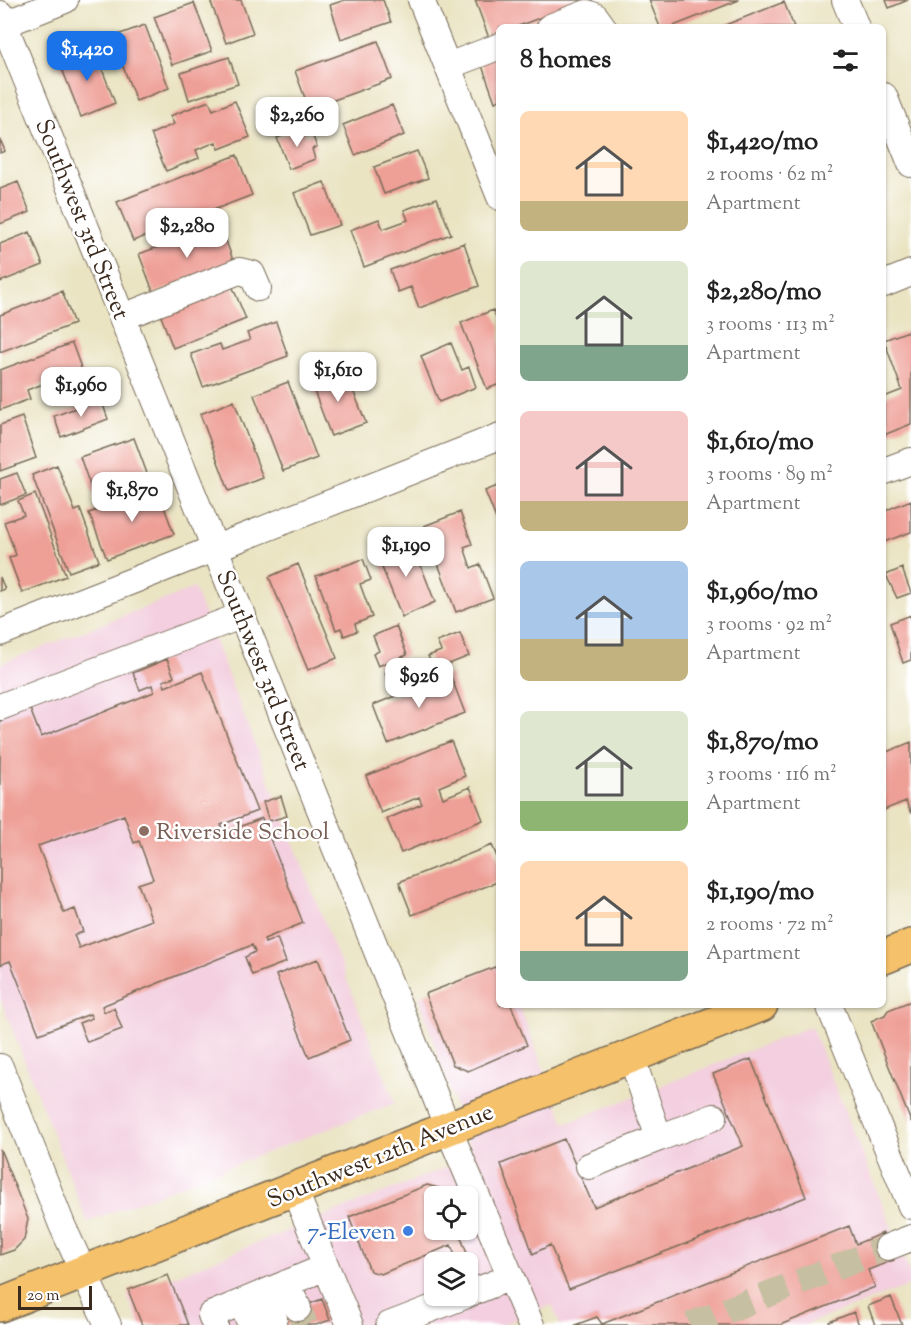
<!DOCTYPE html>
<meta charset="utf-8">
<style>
:root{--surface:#fff;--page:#f2f2f2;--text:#222;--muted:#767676;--accent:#1a73e8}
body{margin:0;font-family:"Sorts Mill Goudy",serif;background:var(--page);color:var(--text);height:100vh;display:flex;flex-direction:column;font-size:22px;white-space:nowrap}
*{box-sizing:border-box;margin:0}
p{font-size:20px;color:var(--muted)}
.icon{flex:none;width:33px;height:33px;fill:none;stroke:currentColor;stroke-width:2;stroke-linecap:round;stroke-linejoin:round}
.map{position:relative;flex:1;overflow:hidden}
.details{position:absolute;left:496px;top:24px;width:390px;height:984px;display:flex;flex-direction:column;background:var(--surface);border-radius:9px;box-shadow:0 2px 4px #0004}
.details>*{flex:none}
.buttons{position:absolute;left:424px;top:1186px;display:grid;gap:12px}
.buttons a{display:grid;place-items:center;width:54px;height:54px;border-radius:9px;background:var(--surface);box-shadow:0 2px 4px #0004;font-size:30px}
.scale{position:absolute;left:18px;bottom:15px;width:74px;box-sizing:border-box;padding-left:6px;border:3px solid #3b2a1e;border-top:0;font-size:16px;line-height:21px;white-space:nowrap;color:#3b2a1e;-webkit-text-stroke:4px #fff;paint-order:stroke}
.price{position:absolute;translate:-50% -51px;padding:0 14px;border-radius:12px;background:#fff;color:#222;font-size:20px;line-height:39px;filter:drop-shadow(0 2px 3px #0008)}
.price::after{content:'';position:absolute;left:50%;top:36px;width:18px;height:14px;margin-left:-9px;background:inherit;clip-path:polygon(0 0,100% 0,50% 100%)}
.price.on{background:var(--accent);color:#fff}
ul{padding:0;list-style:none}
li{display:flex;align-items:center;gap:18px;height:150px;padding:0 24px}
li span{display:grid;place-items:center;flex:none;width:168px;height:120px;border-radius:9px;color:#555}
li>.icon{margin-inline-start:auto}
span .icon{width:72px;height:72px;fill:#fffc;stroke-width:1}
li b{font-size:26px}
h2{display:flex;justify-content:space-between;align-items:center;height:72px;padding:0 24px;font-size:26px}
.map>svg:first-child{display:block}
</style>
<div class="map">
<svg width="911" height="1325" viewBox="0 0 911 1325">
<rect width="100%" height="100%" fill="#fff"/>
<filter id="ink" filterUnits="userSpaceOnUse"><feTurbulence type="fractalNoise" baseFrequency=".0167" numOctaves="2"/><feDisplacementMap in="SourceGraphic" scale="12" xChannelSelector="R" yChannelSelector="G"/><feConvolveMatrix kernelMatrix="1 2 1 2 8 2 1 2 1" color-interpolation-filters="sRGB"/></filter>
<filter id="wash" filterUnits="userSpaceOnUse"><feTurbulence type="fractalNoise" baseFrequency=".008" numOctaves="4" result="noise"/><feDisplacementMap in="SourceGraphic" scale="24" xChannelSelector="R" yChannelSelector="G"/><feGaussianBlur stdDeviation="1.35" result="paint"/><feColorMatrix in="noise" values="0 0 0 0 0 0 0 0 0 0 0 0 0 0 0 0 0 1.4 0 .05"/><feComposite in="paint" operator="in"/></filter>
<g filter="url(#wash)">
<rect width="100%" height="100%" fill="#eae4c3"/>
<path fill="#f3cfdf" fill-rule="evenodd" d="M 194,588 L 395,1103 L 87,1222 L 0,998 L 0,664 Z
M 499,964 L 500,1005 L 519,1005 L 565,1124 L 811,1026 L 911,1276 L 911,1285 L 804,1325 L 560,1325 L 552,1305 L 501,1325 L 140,1325 L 127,1295 L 472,1157 L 419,997 ZM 435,1197 L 468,1197 L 468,1230 L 435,1230 ZM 435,1263 L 468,1263 L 468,1296 L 435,1296 Z"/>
<g id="blocks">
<path fill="#ee9f96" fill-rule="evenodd" d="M 210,0 L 241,0 L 253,33 L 226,43 Z
M 345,0 L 383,0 L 391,22 L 341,39 L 330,5 Z
M 475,0 L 586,0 L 516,27 L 500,27 L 500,34 L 489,38 Z
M 649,0 L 739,0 L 671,27 L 660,27 Z
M 886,0 L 908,0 L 889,8 Z
M 784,2 L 794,27 L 720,27 Z
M 194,3 L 212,51 L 172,65 L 154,17 Z
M 145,25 L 169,88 L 136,101 L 112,37 Z
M 378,41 L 392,79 L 309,109 L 295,71 Z
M 94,48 L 115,103 L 81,117 L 59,61 Z
M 500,53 L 500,100 L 495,102 L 480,60 Z
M 229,57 L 238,84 L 189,100 L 181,73 Z
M 209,101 L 213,110 L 235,101 L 250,137 L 219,149 L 216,142 L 196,150 L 199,158 L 166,171 L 151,134 L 174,124 L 170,116 Z
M 392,105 L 404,135 L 355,155 L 343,125 Z
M 303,128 L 306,136 L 312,134 L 317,147 L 312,149 L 315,159 L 289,169 L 277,138 Z
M 0,139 L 5,151 L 0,153 Z
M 417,151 L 428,178 L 384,194 L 374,167 Z
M 237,155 L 252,195 L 133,241 L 117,202 Z
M 18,182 L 30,212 L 0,224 L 0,189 Z
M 324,182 L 340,225 L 310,235 L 294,193 Z
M 437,198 L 451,234 L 364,267 L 350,230 L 379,219 L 383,229 L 408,220 L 404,210 Z
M 220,224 L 234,263 L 154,294 L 139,254 Z
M 30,232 L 43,265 L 0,282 L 0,244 Z
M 464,243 L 479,286 L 419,308 L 411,287 L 398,292 L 390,270 Z
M 231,283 L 246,319 L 173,348 L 159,311 Z
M 62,291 L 74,324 L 0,352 L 0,315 Z
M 493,310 L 500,326 L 500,384 L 487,389 L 461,323 Z
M 276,322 L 288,356 L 203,387 L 191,354 L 220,344 L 222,350 L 250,340 L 247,333 Z
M 911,330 L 911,424 L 884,435 L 884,397 L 902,390 L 884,340 Z
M 72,343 L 84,376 L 53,387 L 51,381 L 27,390 L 30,399 L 0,410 L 0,370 Z
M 451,343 L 462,370 L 469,367 L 476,387 L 439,402 L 421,356 Z
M 345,370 L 366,423 L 331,436 L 311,383 Z
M 288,382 L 317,458 L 283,471 L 254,395 Z
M 101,399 L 108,419 L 61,437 L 54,416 Z
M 234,401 L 263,478 L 229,491 L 200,414 Z
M 22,417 L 36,458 L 0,471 L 0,425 Z
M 134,438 L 148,476 L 93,494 L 80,457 Z
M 57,465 L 75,511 L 80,509 L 99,561 L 69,572 L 32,475 Z
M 17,473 L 26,495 L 0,505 L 0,479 Z
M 500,485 L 500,520 L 497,521 L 485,491 Z
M 157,488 L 174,534 L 107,559 L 89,513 Z
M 35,494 L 66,576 L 22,593 L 9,558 L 16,555 L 4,522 L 24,515 L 18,501 Z
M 911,500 L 911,532 L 884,542 L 884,511 Z
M 460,512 L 472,544 L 464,547 L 471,568 L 480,564 L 493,598 L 456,612 L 424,526 Z
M 411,540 L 435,602 L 402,617 L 379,560 L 381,559 L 380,554 L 387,551 L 386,549 Z
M 363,559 L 371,580 L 360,584 L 372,617 L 355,624 L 357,631 L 344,636 L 341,628 L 336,630 L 316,576 Z
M 298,564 L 337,658 L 308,670 L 269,577 Z
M 902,568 L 911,593 L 897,598 L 886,575 Z
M 0,577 L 5,589 L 0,591 Z
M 911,615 L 911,660 L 903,663 L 890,623 Z
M 396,626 L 407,655 L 378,666 L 373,654 L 379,651 L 373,636 Z
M 460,633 L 469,656 L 434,670 L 428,656 L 441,651 L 437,642 Z
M 167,659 L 174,677 L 163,681 L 165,687 L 202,672 L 257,811 L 221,825 L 224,833 L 262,818 L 303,923 L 264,939 L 265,943 L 277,938 L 286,962 L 252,975 L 245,957 L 255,952 L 252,945 L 102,1006 L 104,1012 L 114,1008 L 122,1029 L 87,1042 L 79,1023 L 92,1018 L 90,1014 L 39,1034 L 10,961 L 0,965 L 0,721 L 30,709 L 41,737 L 154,692 L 152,685 L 140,690 L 133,673 ZM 124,815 L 134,843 L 139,841 L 153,879 L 138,884 L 152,920 L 79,948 L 74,935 L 83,932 L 75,909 L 64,913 L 38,846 Z
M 402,667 L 408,680 L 390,687 L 385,673 Z
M 450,674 L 465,713 L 388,744 L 373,705 Z
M 451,741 L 465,776 L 439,787 L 443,798 L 470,787 L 483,820 L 401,853 L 387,819 L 422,804 L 419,797 L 381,813 L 366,776 Z
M 911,742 L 911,814 L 906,801 L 884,810 L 884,753 Z
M 281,796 L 287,816 L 269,821 L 263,802 Z
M 492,845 L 500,864 L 500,881 L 412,915 L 399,882 Z
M 318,959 L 350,1040 L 309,1057 L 276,975 Z
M 495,967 L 500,978 L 500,1005 L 511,1005 L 527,1045 L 468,1071 L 453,1065 L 425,994 Z
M 911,1001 L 911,1122 L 871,1021 L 885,1015 L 888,1010 Z
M 751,1059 L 806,1197 L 569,1289 L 550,1245 L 533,1254 L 501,1164 L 564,1139 L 594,1207 L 743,1146 L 713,1074 Z
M 0,1149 L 28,1219 L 24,1240 L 14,1250 L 0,1255 Z
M 427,1185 L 442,1189 L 445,1197 L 435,1197 L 435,1230 L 458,1230 L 473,1269 L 468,1271 L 468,1263 L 458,1263 L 451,1245 L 381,1274 L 370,1271 L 349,1217 Z
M 849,1226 L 856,1244 L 883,1233 L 894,1260 L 868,1270 L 875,1287 L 780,1325 L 575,1325 L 597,1317 L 602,1324 Z
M 168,1275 L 188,1325 L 142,1325 L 128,1290 Z
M 891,1297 L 902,1325 L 875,1325 L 868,1306 Z
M 322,1299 L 330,1320 L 316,1325 L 255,1325 Z
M 854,1312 L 859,1325 L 830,1325 L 829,1322 Z"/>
</g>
</g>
<g filter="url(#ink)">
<use href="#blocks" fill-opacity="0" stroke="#786b58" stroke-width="1.5"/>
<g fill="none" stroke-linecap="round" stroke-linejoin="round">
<path stroke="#c7bfa2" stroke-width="26" stroke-dasharray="26 13" stroke-linecap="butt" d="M 298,1308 L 305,1325
M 690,1325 L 888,1247"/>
<defs>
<path id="minor" d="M 421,0 L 500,197
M 845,0 L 856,27
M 0,14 L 448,1128 L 531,1325
M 0,26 L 65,0
M 550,27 L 587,13 L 595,16 L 603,27
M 448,66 L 500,46
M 884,96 L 911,164
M 884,284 L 911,273
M 123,317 L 239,271 L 252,274 L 258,288
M 884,471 L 911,461
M 0,633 L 500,436
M 0,707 L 243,615
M 829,1005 L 911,1206
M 0,1067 L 62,1225 L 108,1325
M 659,1138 L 714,1117
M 589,1166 L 659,1138 L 631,1056
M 294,1189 L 350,1325
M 888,1247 L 911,1238
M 287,1283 L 298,1308
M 264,1293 L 274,1318
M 468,1294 L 511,1277
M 242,1303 L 251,1325
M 215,1325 L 211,1315 L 326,1267
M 389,1325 L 464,1296"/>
<path id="major" d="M 884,957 L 911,946
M 0,1305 L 761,1005"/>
</defs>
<use href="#minor" stroke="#786b58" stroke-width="28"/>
<use href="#major" stroke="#786b58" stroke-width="36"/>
<use href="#minor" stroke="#fff" stroke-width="26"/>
<use href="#major" stroke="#f5c16b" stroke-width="33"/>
</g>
</g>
<circle fill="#8d6e63" stroke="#fff" stroke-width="2" cx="144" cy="831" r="6"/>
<circle fill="#3f7fe0" stroke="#fff" stroke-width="2" cx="408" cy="1231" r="6"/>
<g text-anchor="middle" stroke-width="5" stroke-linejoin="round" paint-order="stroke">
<g font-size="24" fill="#3b2a1e" stroke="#fff">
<text transform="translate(83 219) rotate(68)" y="8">Southwest 3rd Street</text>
<text transform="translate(264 670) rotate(68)" y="8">Southwest 3rd Street</text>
<text transform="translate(380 1155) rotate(-22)" y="8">Southwest 12th Avenue</text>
</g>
<g font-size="24" fill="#785e54" stroke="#fff" text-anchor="start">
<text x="156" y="839">Riverside School</text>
</g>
<g font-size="24" fill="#366cbe" stroke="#fff" text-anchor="end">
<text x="396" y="1239">7-Eleven</text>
</g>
</g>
</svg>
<div class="buttons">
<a><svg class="icon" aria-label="locate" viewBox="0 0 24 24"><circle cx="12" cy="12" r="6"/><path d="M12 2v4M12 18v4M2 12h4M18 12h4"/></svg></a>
<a><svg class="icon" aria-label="layers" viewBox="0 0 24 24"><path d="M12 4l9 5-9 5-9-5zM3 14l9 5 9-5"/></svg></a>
</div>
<div class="scale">20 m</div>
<b class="price on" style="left:87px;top:82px">$1,420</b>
<b class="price" style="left:297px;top:148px">$2,260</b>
<b class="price" style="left:187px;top:259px">$2,280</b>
<b class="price" style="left:338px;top:403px">$1,610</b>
<b class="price" style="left:81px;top:418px">$1,960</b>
<b class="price" style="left:132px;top:523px">$1,870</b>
<b class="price" style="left:406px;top:578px">$1,190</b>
<b class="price" style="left:419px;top:709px">$926</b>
<section class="details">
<h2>8 homes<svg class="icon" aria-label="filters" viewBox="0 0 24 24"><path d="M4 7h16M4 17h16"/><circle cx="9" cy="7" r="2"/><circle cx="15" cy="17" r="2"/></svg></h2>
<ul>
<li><span style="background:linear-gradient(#ffd9b3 75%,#c2b280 0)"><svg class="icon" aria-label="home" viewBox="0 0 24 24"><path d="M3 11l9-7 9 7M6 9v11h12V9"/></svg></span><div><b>$1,420/mo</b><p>2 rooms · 62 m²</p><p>Apartment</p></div></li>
<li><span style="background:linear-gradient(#dfe7d0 70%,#7fa58c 0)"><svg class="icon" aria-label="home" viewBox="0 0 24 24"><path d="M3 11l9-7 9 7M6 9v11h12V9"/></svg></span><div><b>$2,280/mo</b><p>3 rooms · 113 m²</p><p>Apartment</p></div></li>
<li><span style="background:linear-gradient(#f6c9c9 75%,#c2b280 0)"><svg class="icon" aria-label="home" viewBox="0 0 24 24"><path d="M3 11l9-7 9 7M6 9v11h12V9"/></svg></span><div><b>$1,610/mo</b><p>3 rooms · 89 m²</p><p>Apartment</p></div></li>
<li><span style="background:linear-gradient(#a9c7e8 65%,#c2b280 0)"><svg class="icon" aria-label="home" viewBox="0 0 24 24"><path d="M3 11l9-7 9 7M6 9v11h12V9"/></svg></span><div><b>$1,960/mo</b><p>3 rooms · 92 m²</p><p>Apartment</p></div></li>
<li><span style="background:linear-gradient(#dfe7d0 75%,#8fb573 0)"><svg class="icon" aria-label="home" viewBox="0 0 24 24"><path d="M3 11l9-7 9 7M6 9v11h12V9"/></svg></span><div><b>$1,870/mo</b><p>3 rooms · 116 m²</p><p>Apartment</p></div></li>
<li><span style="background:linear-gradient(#ffd9b3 75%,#7fa58c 0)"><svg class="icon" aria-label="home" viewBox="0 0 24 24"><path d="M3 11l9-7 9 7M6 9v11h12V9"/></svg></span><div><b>$1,190/mo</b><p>2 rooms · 72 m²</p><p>Apartment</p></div></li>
</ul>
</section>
</div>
